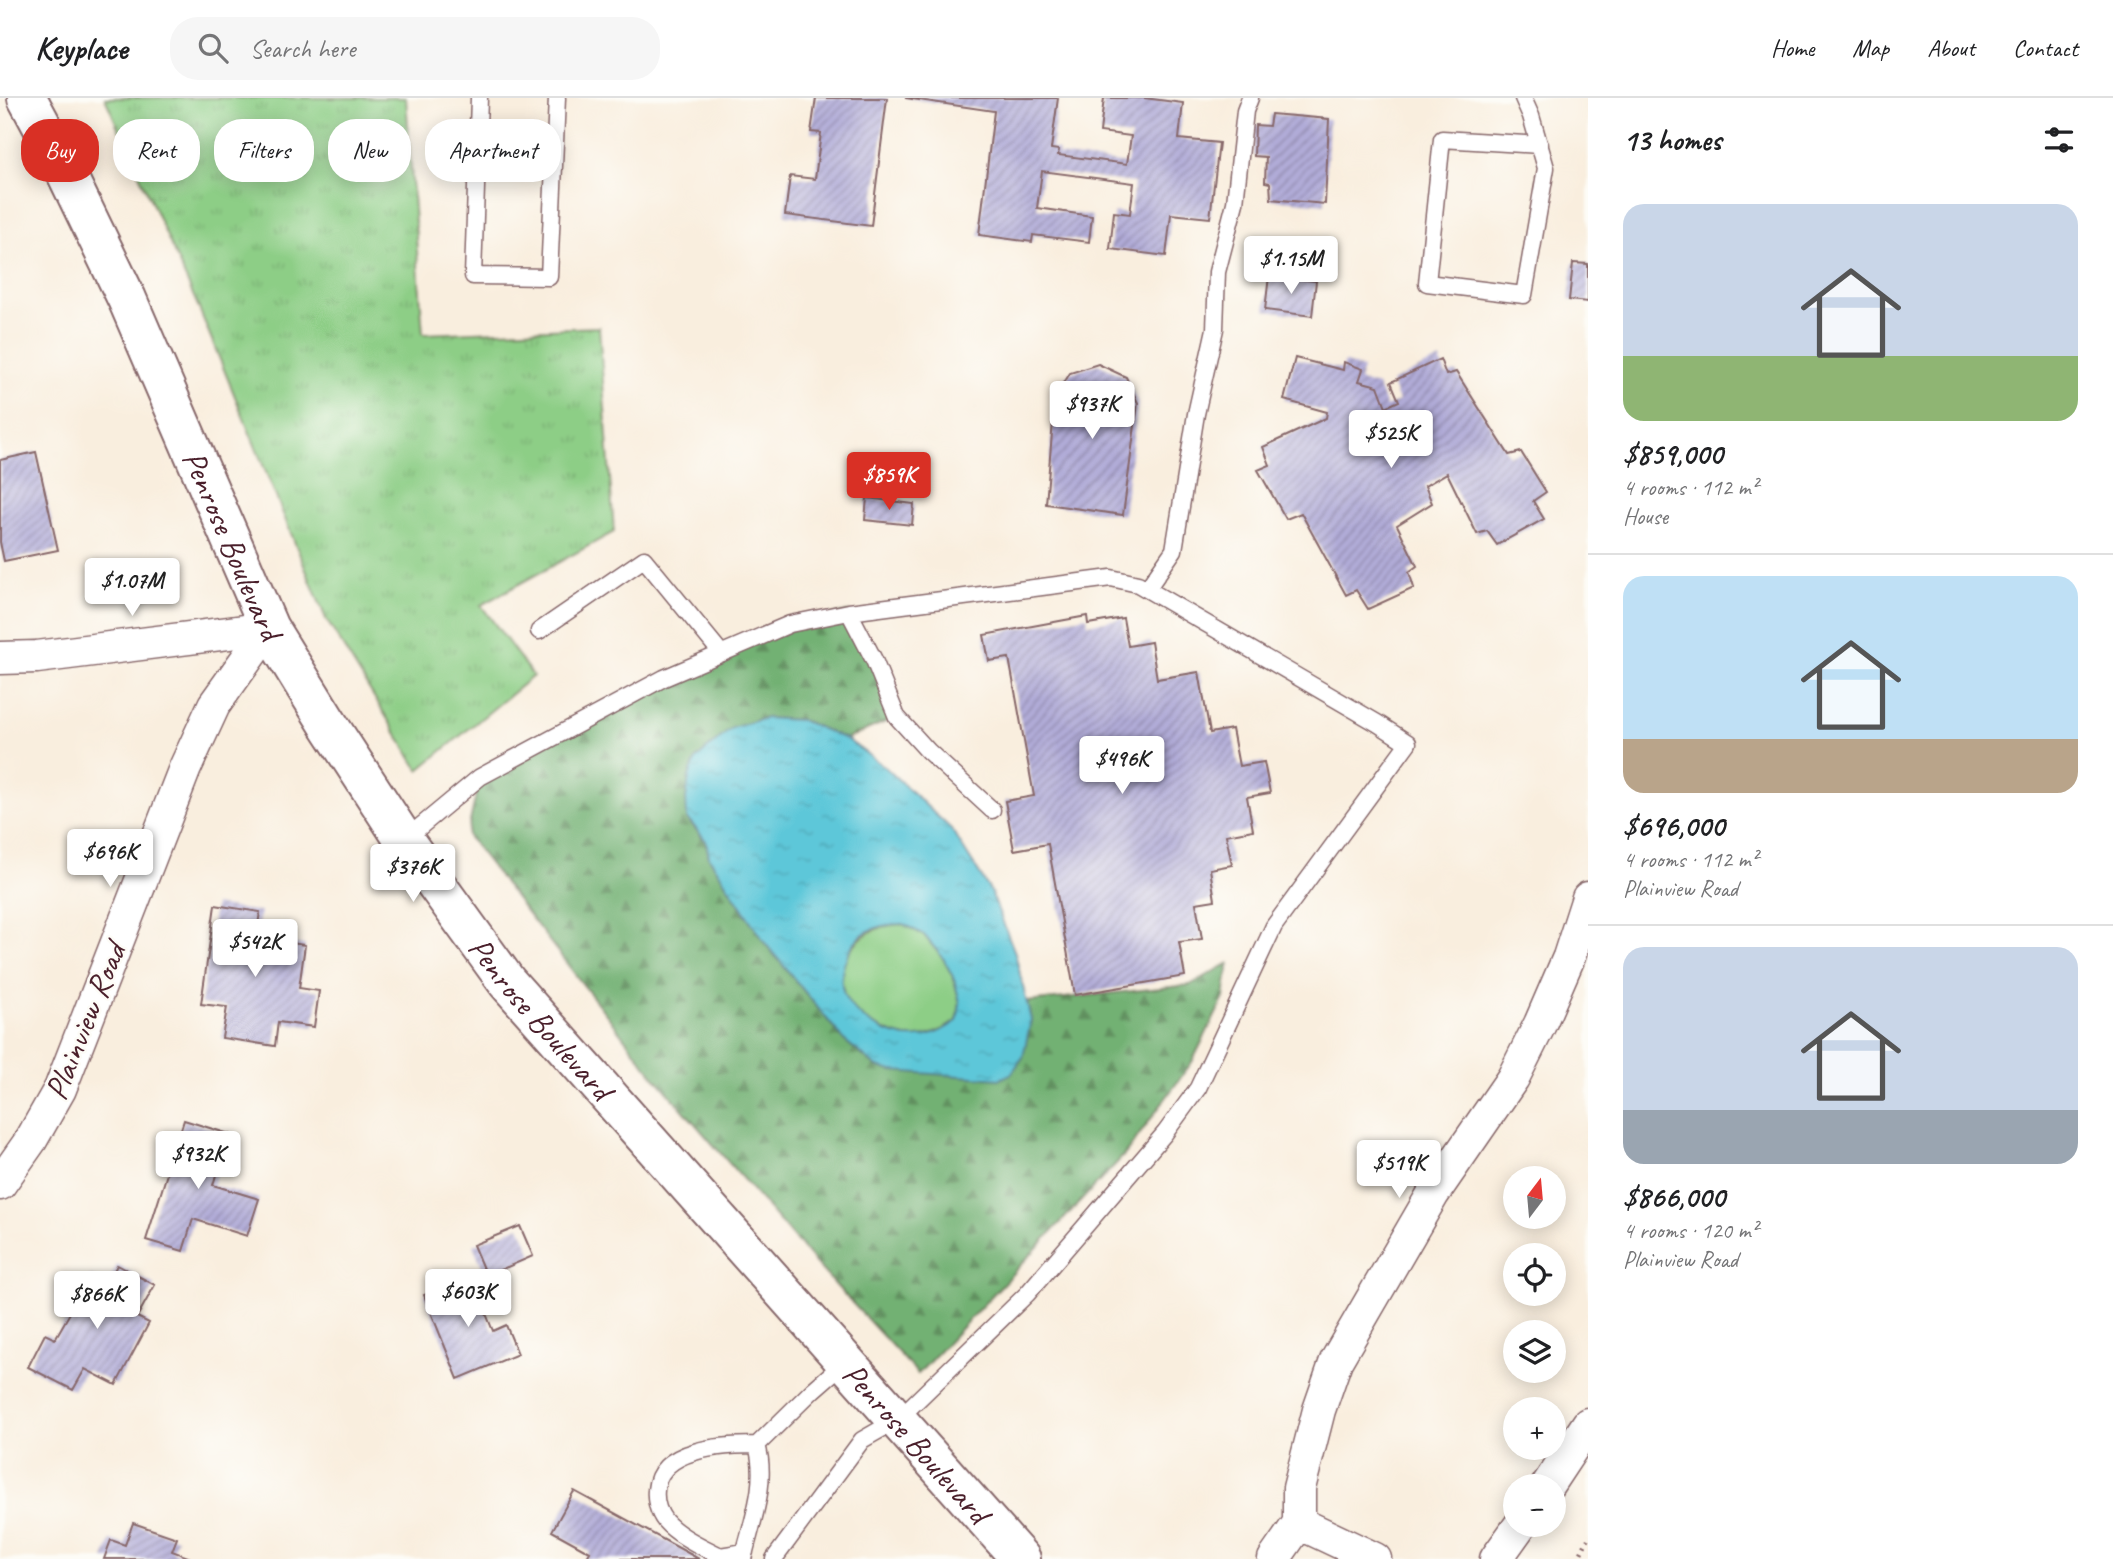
<!DOCTYPE html>
<meta charset="utf-8">
<style>
:root{--surface:#fff;--page:#f6f6f6;--text:#202124;--muted:#757577;--line:#e0e0e0;--accent:#d93025}
body{margin:0;font-family:Caveat,sans-serif;background:var(--page);color:var(--text);height:100vh;display:flex;flex-direction:column;font-size:26px;white-space:nowrap}
*{box-sizing:border-box;margin:0}
p{font-size:23px;color:var(--muted)}
.icon{flex:none;width:38px;height:38px;fill:none;stroke:currentColor;stroke-width:2;stroke-linecap:round;stroke-linejoin:round}
.map{position:relative;flex:1;overflow:hidden}
.details{display:flex;flex-direction:column;background:var(--surface);width:525px}
.details>*{flex:none}
.top-card{position:absolute;left:21px;top:21px;width:665px;height:63px;display:flex;gap:14px}
.needle{width:46px;rotate:16deg}
.fabs{position:absolute;left:1503px;top:1068px;display:grid;gap:14px}
.fabs a{display:grid;place-items:center;width:63px;height:63px;border-radius:50%;background:var(--surface);box-shadow:0 4px 18px #0003;font-size:35px}
.price{position:absolute;translate:-50% -60px;padding:0 16px;border-radius:7px;background:#fff;color:#222;font-size:23px;line-height:46px;filter:drop-shadow(0 2px 4px #0008)}
.price::after{content:'';position:absolute;left:50%;top:42px;width:21px;height:16px;margin-left:-10px;background:inherit;clip-path:polygon(0 0,100% 0,50% 100%)}
.price.active{background:var(--accent);color:#fff}
ul{padding:0;list-style:none}
li{display:grid;align-content:center;gap:14px;height:371px;padding:0 35px}
li+li{border-top:2px solid var(--line)}
li span{display:grid;place-items:center;height:217px;border-radius:21px;color:#555}
li>.icon{margin-inline-start:auto}
span .icon{width:126px;height:126px;fill:#fffc;stroke-width:1}
li b{font-size:30px}
h2{display:flex;justify-content:space-between;align-items:center;height:84px;padding:0 35px;font-size:30px}
.chip{padding:0 24px;border-radius:28px;background:var(--surface);box-shadow:0 4px 18px #0003;font-size:24px;line-height:63px}
.chip.active{background:var(--accent);color:#fff}
header{display:flex;align-items:center;gap:42px;box-sizing:border-box;height:98px;padding:0 35px;background:var(--surface);border-bottom:2px solid var(--line)}
header strong{font-size:33px}
nav{display:flex;gap:38px;margin-inline-start:auto;font-size:24px}
.search{width:490px;height:63px;background:var(--page);display:flex;align-items:center;gap:18px;box-sizing:border-box;padding:0 24px;border-radius:28px;color:var(--muted);font-size:26px}
main{display:flex;flex:1;min-height:0}
.map>svg:first-child{display:block}
</style>
<header>
<strong>Keyplace</strong>
<div class="search"><svg class="icon" aria-label="search" viewBox="0 0 24 24"><circle cx="10" cy="10" r="6"/><path d="M15 15l6 6"/></svg>Search here</div>
<nav><a>Home</a><a>Map</a><a>About</a><a>Contact</a></nav>
</header>
<main>
<div class="map">
<svg width="1588" height="1461" viewBox="0 0 1588 1461">
<defs>
<pattern id="forest-firs" width="22" height="20" patternUnits="userSpaceOnUse" patternTransform="scale(1.75)"><rect width="22" height="20" fill="#72b173"/><path d="M5 1l3.5 6h-7zM16 11l3.5 6h-7z" fill="#608f5f"/></pattern>
<pattern id="park-tufts" width="24" height="20" patternUnits="userSpaceOnUse" patternTransform="scale(1.75)"><rect width="24" height="20" fill="#8dce86"/><path d="M3 7l-1-3M5 7V3M7 7l1-3M15 17l-1-3M17 17v-4M19 17l1-3" fill="none" stroke="#7bb074"/></pattern>
<pattern id="water-ripples" width="26" height="14" patternUnits="userSpaceOnUse" patternTransform="scale(1.75)"><rect width="26" height="14" fill="#5dc7d9"/><path d="M2 4q2-2 4 0t4 0M15 11q2-2 4 0t4 0" fill="none" stroke="#52aaba"/></pattern>
<pattern id="building-hatch" width="6" height="6" patternUnits="userSpaceOnUse" patternTransform="scale(1.75)"><rect width="6" height="6" fill="#b1acd8"/><path d="M-1 1l2-2M0 6l6-6M5 7l2-2" fill="none" stroke="#928baf"/></pattern>
</defs>
<rect width="100%" height="100%" fill="#fdfcf7"/>
<filter id="ink" filterUnits="userSpaceOnUse"><feTurbulence type="fractalNoise" baseFrequency=".0143" numOctaves="2"/><feDisplacementMap in="SourceGraphic" scale="14" xChannelSelector="R" yChannelSelector="G"/><feConvolveMatrix kernelMatrix="1 2 1 2 8 2 1 2 1" color-interpolation-filters="sRGB"/></filter>
<filter id="wash" filterUnits="userSpaceOnUse"><feTurbulence type="fractalNoise" baseFrequency=".00686" numOctaves="4" result="noise"/><feDisplacementMap in="SourceGraphic" scale="28" xChannelSelector="R" yChannelSelector="G"/><feGaussianBlur stdDeviation="1.57" result="paint"/><feColorMatrix in="noise" values="0 0 0 0 0 0 0 0 0 0 0 0 0 0 0 0 0 1.4 0 .05"/><feComposite in="paint" operator="in"/></filter>
<g filter="url(#wash)">
<rect width="100%" height="100%" fill="#f9eede"/>
<path fill="#8dce86" stroke="#6c7658" stroke-width="2" d="M 903,826 L 924,837 L 943,860 L 954,881 L 960,905 L 957,923 C 944,931 933,938 917,940 C 894,941 847,919 843,893 C 836,853 865,827 903,826 Z"/>
<path fill="url(#forest-firs)" stroke="#5e684f" stroke-width="2" d="M 849,514 L 897,619 L 846,641 L 801,622 L 765,620 L 733,630 L 696,661 L 687,721 L 706,743 L 709,759 L 764,844 L 844,942 L 877,969 L 1031,923 L 1027,904 L 1190,887 L 1229,865 L 1224,900 L 1192,964 L 1126,1055 L 918,1276 L 818,1168 L 654,978 L 467,737 L 480,679 L 790,526 Z"/>
<path fill="url(#park-tufts)" stroke="#6c7658" stroke-width="2" d="M 105,0 L 406,0 L 423,236 L 599,229 L 614,434 L 481,507 L 533,578 L 419,672 L 326,521 L 198,208 Z"/>
<path fill="url(#water-ripples)" stroke="#547382" stroke-width="2" fill-rule="evenodd" d="M 765,620 L 801,622 L 846,641 L 885,669 L 951,731 L 991,794 L 1015,855 L 1031,922 L 1023,959 L 1011,976 L 1000,981 L 892,973 L 877,969 L 844,942 L 764,844 L 709,759 L 706,743 L 687,720 L 686,701 L 689,678 L 696,661 L 732,630 ZM 903,826 L 924,837 L 943,860 L 954,881 L 960,905 L 957,923 C 945,931 934,938 918,939 C 893,942 853,920 844,896 C 837,878 847,849 862,837 C 873,829 890,826 903,826 Z"/>
<g id="blocks">
<path fill="url(#building-hatch)" d="M 816,0 L 887,0 L 871,128 L 785,117 L 790,78 L 815,81 L 821,35 L 811,34 Z
M 905,0 L 1058,0 L 1051,51 L 1059,52 L 1058,57 L 1127,66 L 1131,38 L 1100,34 L 1104,0 L 1144,0 L 1183,5 L 1179,41 L 1219,45 L 1210,120 L 1171,116 L 1166,158 L 1110,151 L 1114,114 L 1130,116 L 1134,85 L 1042,73 L 1037,110 L 1092,118 L 1089,144 L 1033,137 L 1032,144 L 979,137 L 994,13 Z
M 1271,16 L 1329,21 L 1325,106 L 1271,101 L 1270,85 L 1265,84 L 1266,59 L 1254,58 L 1255,27 L 1269,28 Z
M 1573,165 L 1588,166 L 1588,204 L 1569,202 Z
M 1269,178 L 1316,183 L 1312,218 L 1265,212 Z
M 1295,260 L 1343,272 L 1344,264 L 1363,271 L 1359,283 L 1378,288 L 1386,309 L 1399,303 L 1391,284 L 1440,261 L 1446,277 L 1456,274 L 1509,357 L 1521,354 L 1546,394 L 1533,403 L 1544,421 L 1497,447 L 1487,433 L 1477,436 L 1447,375 L 1425,388 L 1432,405 L 1397,427 L 1417,468 L 1409,474 L 1414,490 L 1368,511 L 1356,492 L 1346,497 L 1301,415 L 1286,421 L 1258,372 L 1270,367 L 1263,349 L 1326,320 L 1327,314 L 1284,302 Z
M 1098,266 L 1126,279 L 1138,305 L 1123,417 L 1046,406 L 1055,300 L 1070,275 Z
M 36,354 L 58,452 L 4,463 L 0,444 L 0,362 Z
M 867,400 L 914,406 L 912,427 L 865,422 Z
M 1087,518 L 1088,526 L 1123,520 L 1128,548 L 1151,544 L 1157,581 L 1199,574 L 1210,635 L 1232,631 L 1239,668 L 1264,664 L 1270,695 L 1247,699 L 1253,732 L 1226,737 L 1232,767 L 1210,771 L 1215,802 L 1196,805 L 1202,841 L 1179,844 L 1185,878 L 1075,897 L 1048,746 L 1014,752 L 1005,703 L 1034,698 L 1009,560 L 989,563 L 984,537 Z
M 215,807 L 260,814 L 256,840 L 305,847 L 299,890 L 319,893 L 314,929 L 278,924 L 275,948 L 222,940 L 227,909 L 201,906 Z
M 184,1022 L 229,1036 L 213,1087 L 259,1101 L 247,1138 L 193,1121 L 183,1153 L 146,1142 Z
M 520,1128 L 533,1158 L 486,1178 L 473,1147 Z
M 117,1167 L 155,1187 L 137,1219 L 149,1225 L 116,1287 L 85,1271 L 73,1292 L 28,1269 L 45,1236 L 55,1241 L 91,1178 L 107,1186 Z
M 471,1178 L 493,1233 L 506,1227 L 518,1256 L 458,1281 L 424,1197 Z
M 574,1393 L 699,1461 L 586,1461 L 590,1454 L 552,1433 Z
M 133,1425 L 177,1440 L 172,1453 L 193,1461 L 104,1461 L 111,1442 L 125,1447 Z"/>
</g>
</g>
<g filter="url(#ink)">
<use href="#blocks" fill-opacity="0" stroke="#87676a" stroke-width="2"/>
<g fill="none" stroke-linecap="round" stroke-linejoin="round">
<defs>
<path id="service" d="M 479,0 L 473,178 L 549,179 L 557,0
M 1523,0 L 1531,18 L 1546,70 L 1524,197 L 1427,185 L 1442,41 L 1540,47
M 1147,491 L 1174,452 L 1196,316 L 1215,231 L 1217,174 L 1235,105 L 1245,13 L 1250,0
M 849,514 L 874,562 L 897,619 L 928,653 L 992,712
M 539,533 L 644,461 L 721,555
M 404,742 L 480,679 L 664,580 L 790,526 L 849,514 L 1111,480 L 1138,486 L 1377,625 L 1408,645 L 1274,828 L 1198,990 L 1165,1035 L 1027,1196 L 897,1322 L 862,1342 L 774,1461
M 745,1454 L 720,1458 C 703,1449 678,1438 665,1423 C 658,1414 655,1402 656,1392 C 659,1349 726,1347 757,1347
M 743,1461 C 752,1423 768,1385 757,1347 L 813,1292 L 845,1264"/>
<path id="minor" d="M 0,560 L 37,559 L 269,530
M 0,1086 L 31,1042 L 60,991 L 185,670 L 214,607 L 269,530
M 1547,1388 L 1588,1326
M 1299,1425 L 1375,1461
M 1274,1461 L 1299,1425 L 1299,1390 L 1319,1312 L 1336,1263 L 1433,1096 L 1513,980 L 1540,926 L 1569,859 L 1588,800
M 1496,1461 L 1521,1426"/>
<g id="tertiary">
<path id="s1" d="M 27,0 L 55,52 L 127,201 L 269,530 L 327,624 L 404,742 L 507,884 L 1021,1461"/>
</g>
</defs>
<use href="#service" stroke="#87676a" stroke-width="19"/>
<use href="#minor" stroke="#87676a" stroke-width="35"/>
<use href="#tertiary" stroke="#87676a" stroke-width="42"/>
<path stroke="#87676a" stroke-width="4.5" stroke-dasharray="2 5" stroke-linecap="butt" d="M 1578,1461 L 1588,1441"/>
<use href="#service" stroke="#fff" stroke-width="16"/>
<use href="#minor" stroke="#fff" stroke-width="32"/>
<use href="#tertiary" stroke="#fff" stroke-width="38"/>
</g>
</g>
<g text-anchor="middle" stroke-width="5" stroke-linejoin="round" paint-order="stroke">
<g font-size="33" fill="#4a1f2b" stroke="#fdfcf7">
<text dy="12" stroke="none"><textPath href="#s1" startOffset="492">Penrose Boulevard</textPath></text>
<text dy="12" stroke="none"><textPath href="#s1" startOffset="1059">Penrose Boulevard</textPath></text>
<text transform="translate(84 923) rotate(-68)" y="12">Plainview Road</text>
<text dy="12" stroke="none"><textPath href="#s1" startOffset="1626">Penrose Boulevard</textPath></text>
</g>
</g>
</svg>
<div class="fabs">
<a><svg class="needle" viewBox="-14 -14 28 28"><path d="M0-13l5 13h-10z" fill="#e53935"/><path d="M0 13l5-13h-10z" fill="#757577"/></svg></a>
<a><svg class="icon" aria-label="locate" viewBox="0 0 24 24"><circle cx="12" cy="12" r="6"/><path d="M12 2v4M12 18v4M2 12h4M18 12h4"/></svg></a>
<a><svg class="icon" aria-label="layers" viewBox="0 0 24 24"><path d="M12 4l9 5-9 5-9-5zM3 14l9 5 9-5"/></svg></a>
<a>+</a>
<a>−</a>
</div>
<b class="price" style="left:1291px;top:198px">$1.15M</b>
<b class="price" style="left:1092px;top:343px">$937K</b>
<b class="price" style="left:1391px;top:372px">$525K</b>
<b class="price active" style="left:889px;top:414px">$859K</b>
<b class="price" style="left:132px;top:520px">$1.07M</b>
<b class="price" style="left:1122px;top:698px">$496K</b>
<b class="price" style="left:110px;top:791px">$696K</b>
<b class="price" style="left:413px;top:806px">$376K</b>
<b class="price" style="left:255px;top:881px">$542K</b>
<b class="price" style="left:198px;top:1093px">$932K</b>
<b class="price" style="left:1399px;top:1102px">$519K</b>
<b class="price" style="left:468px;top:1231px">$603K</b>
<b class="price" style="left:97px;top:1233px">$866K</b>
<div class="top-card">
<a class="chip active">Buy</a>
<a class="chip">Rent</a>
<a class="chip">Filters</a>
<a class="chip">New</a>
<a class="chip">Apartment</a>
</div>
</div>
<section class="details">
<h2>13 homes<svg class="icon" aria-label="filters" viewBox="0 0 24 24"><path d="M4 7h16M4 17h16"/><circle cx="9" cy="7" r="2"/><circle cx="15" cy="17" r="2"/></svg></h2>
<ul>
<li><span style="background:linear-gradient(#c9d6e8 70%,#8fb573 0)"><svg class="icon" aria-label="home" viewBox="0 0 24 24"><path d="M3 11l9-7 9 7M6 9v11h12V9"/></svg></span><div><b>$859,000</b><p>4 rooms · 112 m²</p><p>House</p></div></li>
<li><span style="background:linear-gradient(#bfe0f5 75%,#b9a48a 0)"><svg class="icon" aria-label="home" viewBox="0 0 24 24"><path d="M3 11l9-7 9 7M6 9v11h12V9"/></svg></span><div><b>$696,000</b><p>4 rooms · 112 m²</p><p>Plainview Road</p></div></li>
<li><span style="background:linear-gradient(#c9d6e8 75%,#9aa5b1 0)"><svg class="icon" aria-label="home" viewBox="0 0 24 24"><path d="M3 11l9-7 9 7M6 9v11h12V9"/></svg></span><div><b>$866,000</b><p>4 rooms · 120 m²</p><p>Plainview Road</p></div></li>
</ul>
</section>
</main>
